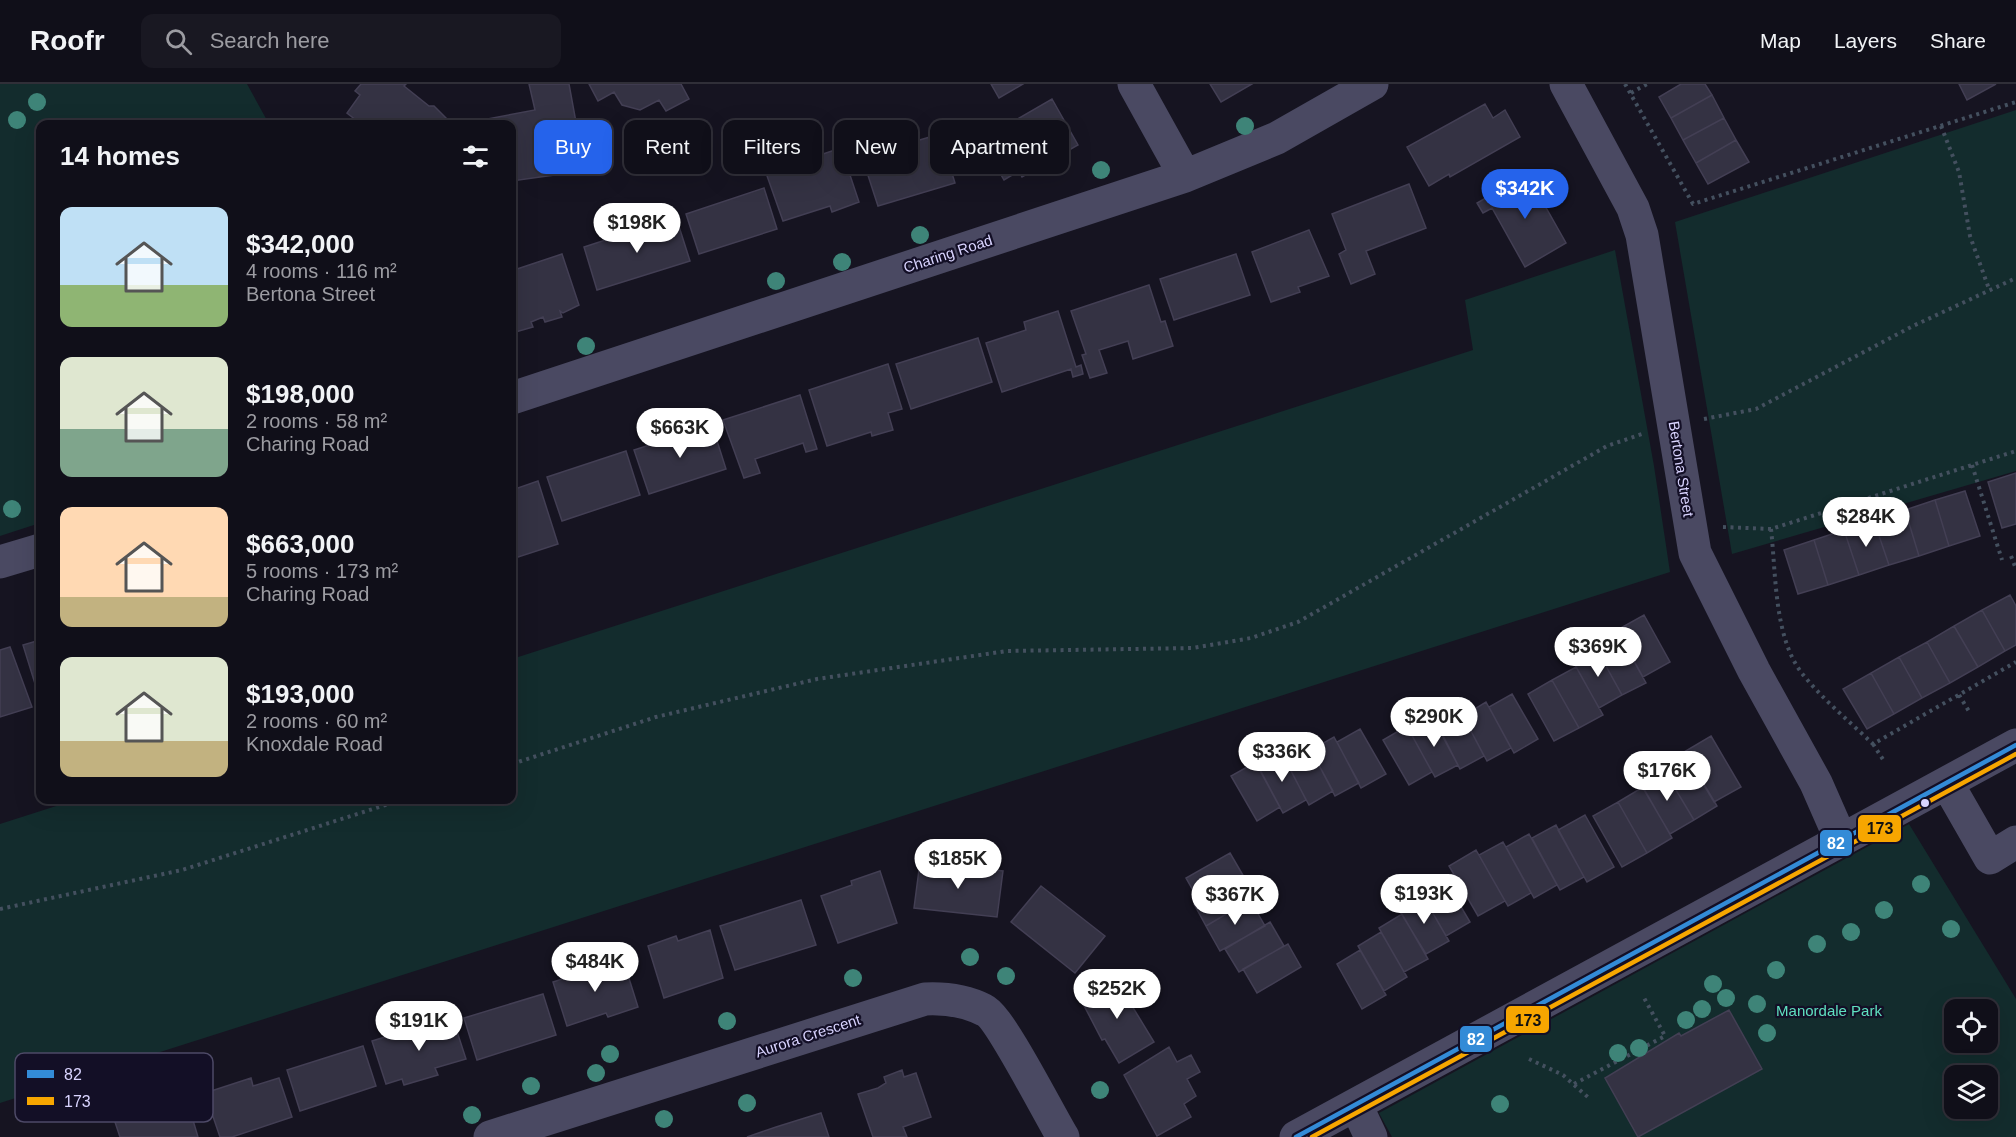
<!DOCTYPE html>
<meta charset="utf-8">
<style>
:root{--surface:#100f19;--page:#191822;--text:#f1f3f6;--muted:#9c9ca2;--line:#302f38;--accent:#2563eb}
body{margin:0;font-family:Arial,sans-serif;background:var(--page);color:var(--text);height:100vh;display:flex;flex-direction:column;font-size:22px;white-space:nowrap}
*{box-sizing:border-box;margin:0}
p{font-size:20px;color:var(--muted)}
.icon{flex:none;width:33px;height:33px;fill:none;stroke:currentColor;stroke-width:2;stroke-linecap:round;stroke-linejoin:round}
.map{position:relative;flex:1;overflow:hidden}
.drawer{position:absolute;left:36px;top:36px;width:480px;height:684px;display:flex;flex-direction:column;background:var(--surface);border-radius:12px;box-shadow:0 6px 24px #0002,0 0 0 2px var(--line)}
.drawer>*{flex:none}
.guide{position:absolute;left:534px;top:36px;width:570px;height:54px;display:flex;gap:12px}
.controls{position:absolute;left:1944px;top:915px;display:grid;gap:12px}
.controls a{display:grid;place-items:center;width:54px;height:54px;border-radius:12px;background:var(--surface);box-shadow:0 6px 24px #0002,0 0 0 2px var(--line);font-size:30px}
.price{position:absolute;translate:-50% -51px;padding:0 14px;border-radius:21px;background:#fff;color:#222;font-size:20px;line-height:39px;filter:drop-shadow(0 2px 3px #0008)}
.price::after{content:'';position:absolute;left:50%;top:36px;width:18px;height:14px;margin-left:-9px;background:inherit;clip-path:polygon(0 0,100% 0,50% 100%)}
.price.current{background:var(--accent);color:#fff}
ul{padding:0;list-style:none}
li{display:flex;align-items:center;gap:18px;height:150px;padding:0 24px}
li span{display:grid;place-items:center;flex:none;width:168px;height:120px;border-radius:12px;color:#555}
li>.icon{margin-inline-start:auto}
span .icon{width:72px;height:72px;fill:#fffc;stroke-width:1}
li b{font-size:26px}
h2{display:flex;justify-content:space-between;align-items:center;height:72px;padding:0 24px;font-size:26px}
.tag{padding:0 21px;border-radius:12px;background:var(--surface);box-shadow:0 6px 24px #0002,0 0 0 2px var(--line);font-size:21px;line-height:54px}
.tag.current{background:var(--accent);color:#fff}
header{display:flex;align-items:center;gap:36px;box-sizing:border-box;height:84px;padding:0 30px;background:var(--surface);border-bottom:2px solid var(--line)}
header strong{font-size:28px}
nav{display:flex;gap:33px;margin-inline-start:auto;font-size:21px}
.search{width:420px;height:54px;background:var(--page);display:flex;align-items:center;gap:15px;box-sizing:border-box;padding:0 21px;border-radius:12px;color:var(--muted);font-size:22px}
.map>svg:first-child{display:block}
</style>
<header>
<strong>Roofr</strong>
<div class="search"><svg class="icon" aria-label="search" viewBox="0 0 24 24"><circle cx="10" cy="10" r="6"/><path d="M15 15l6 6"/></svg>Search here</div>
<nav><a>Map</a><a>Layers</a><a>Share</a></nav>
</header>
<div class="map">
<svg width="2016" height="1053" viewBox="0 0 2016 1053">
<rect width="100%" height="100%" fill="#161421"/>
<path fill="#132c2d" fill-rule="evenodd" d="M 0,0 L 247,0 L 269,40 L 40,40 L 40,439 L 0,452 Z
M 2016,26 L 2016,387 L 1732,470 L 1675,138 Z
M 1615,166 L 1654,382 L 1670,488 L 0,1019 L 0,740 L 75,716 L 512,716 L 512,575 L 1473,266 L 1465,216 Z
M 1909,740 L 2016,915 L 2016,1053 L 1392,1053 L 1379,1029 ZM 1954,926 L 1988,926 L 1988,958 L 1954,958 ZM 1954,992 L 1988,992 L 1988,1024 L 1954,1024 Z"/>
<path fill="#343243" stroke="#433f54" stroke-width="1.5" d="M 361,0 L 406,0 L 404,2 L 429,22 L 434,22 L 452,40 L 361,40 L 347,29 L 360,11 L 355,7 Z
M 529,0 L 569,0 L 576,38 L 566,43 L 571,72 L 552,75 L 554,91 L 512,97 L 512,40 L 488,40 L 487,35 L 535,26 Z
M 589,0 L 681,0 L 689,15 L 666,27 L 659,16 L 640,26 L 622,21 L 614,8 L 598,17 Z
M 991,0 L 1023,0 L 999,14 Z
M 1210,0 L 1252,0 L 1221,18 Z
M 1681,0 L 1705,0 L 1712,11 L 1671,34 L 1659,13 Z
M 1959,0 L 1996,0 L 1967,16 Z
M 1712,11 L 1724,34 L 1683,56 L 1671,34 Z
M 1052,15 L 1078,61 L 1022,93 L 1019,87 L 1004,96 L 981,56 Z
M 1485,20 L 1493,34 L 1505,26 L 1520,53 L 1450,93 L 1449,90 L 1429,102 L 1407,63 Z
M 1724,34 L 1736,56 L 1696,79 L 1683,56 Z
M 940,50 L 955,99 L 878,122 L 862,73 Z
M 1736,56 L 1749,78 L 1708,100 L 1696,79 Z
M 841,64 L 859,118 L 832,128 L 830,122 L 783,137 L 766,89 Z
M 1527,90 L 1566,159 L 1525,183 L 1492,124 L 1483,129 L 1477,119 Z
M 1409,100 L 1426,144 L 1366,167 L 1375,190 L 1351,200 L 1339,170 L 1346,166 L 1332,130 Z
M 764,104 L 777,145 L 699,170 L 686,130 Z
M 676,133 L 690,177 L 597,206 L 584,163 Z
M 1309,146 L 1329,192 L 1298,203 L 1300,208 L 1271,218 L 1252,168 Z
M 562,170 L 579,221 L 563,229 L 560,227 L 562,233 L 545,238 L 543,233 L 531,238 L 533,243 L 512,249 L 512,180 L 514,186 Z
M 1236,170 L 1250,211 L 1174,236 L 1160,195 Z
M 1149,201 L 1161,238 L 1165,237 L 1173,262 L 1133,275 L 1128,257 L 1099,266 L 1107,289 L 1090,294 L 1082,271 L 1086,270 L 1071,227 Z
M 1058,227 L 1076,283 L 1081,281 L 1083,290 L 1073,293 L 1071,285 L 1002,308 L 986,259 L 1026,246 L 1024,238 Z
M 978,254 L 992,298 L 911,325 L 896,280 Z
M 888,280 L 902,325 L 888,329 L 893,346 L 872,352 L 871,348 L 827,362 L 809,306 Z
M 800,311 L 817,365 L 806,368 L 803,359 L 755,375 L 760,389 L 744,394 L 723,336 Z
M 712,341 L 726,385 L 649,410 L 634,366 Z
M 626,367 L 640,411 L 562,437 L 547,393 Z
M 2016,389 L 2016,440 L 2002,444 L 1988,398 Z
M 538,397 L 558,460 L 512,475 L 512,406 Z
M 1965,407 L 1980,452 L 1949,462 L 1935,416 Z
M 1935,416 L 1949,462 L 1919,472 L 1905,426 Z
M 1905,426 L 1919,472 L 1889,481 L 1874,437 Z
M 1874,437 L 1889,481 L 1859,491 L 1844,446 Z
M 1844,446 L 1859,491 L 1828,501 L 1814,456 Z
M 1814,456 L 1828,501 L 1798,510 L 1784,466 Z
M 2010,511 L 2016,522 L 2016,561 L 2005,567 L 1982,526 Z
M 1982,526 L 2005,567 L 1978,583 L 1954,542 Z
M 1644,531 L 1670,578 L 1643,593 L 1617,546 Z
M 1954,542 L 1978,583 L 1950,599 L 1927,558 Z
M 1619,551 L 1646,599 L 1622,611 L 1596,564 Z
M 40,556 L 40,601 L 36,603 L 23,561 Z
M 1927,558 L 1950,599 L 1922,614 L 1899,573 Z
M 10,563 L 32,623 L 0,633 L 0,566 Z
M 1596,564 L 1622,611 L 1599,624 L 1573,577 Z
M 1899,573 L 1922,614 L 1894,630 L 1871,589 Z
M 1576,583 L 1603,631 L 1579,644 L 1552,596 Z
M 1871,589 L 1894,630 L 1867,645 L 1843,605 Z
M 1552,596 L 1579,644 L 1554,657 L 1528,610 Z
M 1512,610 L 1538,655 L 1514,669 L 1489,623 Z
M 1486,618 L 1511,664 L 1487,677 L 1463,632 Z
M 1460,626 L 1484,672 L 1460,685 L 1436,640 Z
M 1434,634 L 1458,681 L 1435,693 L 1410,648 Z
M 1407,642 L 1432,688 L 1409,701 L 1383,656 Z
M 1360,645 L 1386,690 L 1361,704 L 1337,658 Z
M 1711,652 L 1741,703 L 1714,718 L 1684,668 Z
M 1334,653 L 1359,699 L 1335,712 L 1311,666 Z
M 1308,661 L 1333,707 L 1309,721 L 1284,674 Z
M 1282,669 L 1306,716 L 1283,729 L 1258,683 Z
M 1688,673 L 1717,722 L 1694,736 L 1664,686 Z
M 1256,678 L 1280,723 L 1257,737 L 1231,692 Z
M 1664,686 L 1694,736 L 1670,750 L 1640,699 Z
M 1643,703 L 1672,754 L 1647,769 L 1618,718 Z
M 1618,718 L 1647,769 L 1622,783 L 1593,732 Z
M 1585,731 L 1614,783 L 1587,798 L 1558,746 Z
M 1556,741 L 1584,793 L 1560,806 L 1532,754 Z
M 1529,750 L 1557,801 L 1534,814 L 1506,763 Z
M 1503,758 L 1531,809 L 1508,822 L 1479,771 Z
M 1476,766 L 1505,817 L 1478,832 L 1449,782 Z
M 1230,769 L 1244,793 L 1199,817 L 1186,794 Z
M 920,778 L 1003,787 L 997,833 L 914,824 Z
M 880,787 L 897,839 L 838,859 L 821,812 L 852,801 L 851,797 Z
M 1444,794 L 1470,838 L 1446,852 L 1420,807 Z
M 1238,795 L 1250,816 L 1206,842 L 1194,820 Z
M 1041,802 L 1105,852 L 1075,889 L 1011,838 Z
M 1423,812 L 1449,857 L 1426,870 L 1399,826 Z
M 801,816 L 816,861 L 735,886 L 720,842 Z
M 1250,816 L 1265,842 L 1220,867 L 1206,842 Z
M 1402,830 L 1428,875 L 1404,888 L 1379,844 Z
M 1270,838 L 1284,862 L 1239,888 L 1225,865 Z
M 710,846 L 723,894 L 664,914 L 648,862 L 676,852 L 678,857 Z
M 1381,848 L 1407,893 L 1384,907 L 1358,862 Z
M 1288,860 L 1301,883 L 1257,909 L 1243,885 Z
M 1360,866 L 1386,911 L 1362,925 L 1337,880 Z
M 612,874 L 618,891 L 627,888 L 638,923 L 608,933 L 606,929 L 567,942 L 553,898 L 584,888 L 583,884 Z
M 1115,894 L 1154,958 L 1119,979 L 1105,955 L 1102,956 L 1080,914 Z
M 543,910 L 556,951 L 477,976 L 464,934 Z
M 1729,926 L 1762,985 L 1638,1053 L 1605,994 L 1679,949 L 1681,952 Z
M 452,932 L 466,975 L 435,984 L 438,991 L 404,1001 L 402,995 L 386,1000 L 372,957 Z
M 363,962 L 376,1002 L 300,1027 L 287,986 Z
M 1169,963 L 1177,978 L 1191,971 L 1200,988 L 1187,995 L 1196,1012 L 1184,1020 L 1191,1033 L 1157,1052 L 1124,991 Z
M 902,986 L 904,993 L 916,989 L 931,1033 L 903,1043 L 907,1053 L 873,1053 L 858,1010 L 878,1004 L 886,999 L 884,993 Z
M 251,994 L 253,1002 L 279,994 L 292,1033 L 232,1053 L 220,1053 L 205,1009 Z
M 167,1007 L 171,1022 L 187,1016 L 198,1053 L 120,1053 L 114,1035 L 124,1032 L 121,1022 Z
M 821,1029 L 829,1053 L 747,1053 L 776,1043 Z"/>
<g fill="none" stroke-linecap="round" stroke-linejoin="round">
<path stroke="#44505f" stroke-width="4" stroke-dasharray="3 4.5" stroke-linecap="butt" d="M 1625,0 L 1693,120 L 2016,18
M 1631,9 L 1647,0
M 1941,42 L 1959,88 L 1970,152 L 1989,205
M 1704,335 L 1756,325 L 1913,242 L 2016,194
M 1972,381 L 2002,476
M 1723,443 L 1771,445 L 2016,367
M 1771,445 C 1776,489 1774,552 1801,588 C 1820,613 1850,638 1873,660 L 2016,578
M 2011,472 L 2016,485
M 1959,611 L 1970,629
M 1873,660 L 1884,677
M 512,680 L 656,633 L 817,595 L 1007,567 L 1193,564 L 1251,554 L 1298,538 L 1607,362 L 1642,350
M 0,825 L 182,786 L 401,716
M 1529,975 L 1563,991 L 1590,1015
M 1574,1000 L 1665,952 L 1643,912"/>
<path stroke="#4a4962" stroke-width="33" d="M 1134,0 L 1185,92
M 1566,0 L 1633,124 L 1642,151 L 1695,469 L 1754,587 L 1816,699 L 1841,756
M 512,314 L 1185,92 L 1277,54 L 1372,0
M 0,478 L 40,466
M 1947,699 L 1990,774 L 2016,758
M 1356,1021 L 1371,1053
M 490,1053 L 925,915 C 945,914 966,917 984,926 C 1000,933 1050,1032 1063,1053
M 1296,1053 L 2016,661"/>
<defs>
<path id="bus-1" d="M 1296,1053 L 2016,661"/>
<path id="bus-2" d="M 1312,1053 L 2016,670"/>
</defs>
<use href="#bus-1" stroke="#130f26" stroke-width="9"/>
<use href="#bus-2" stroke="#130f26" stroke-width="9"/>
<use href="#bus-1" stroke="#338bd7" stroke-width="4.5"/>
<use href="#bus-2" stroke="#f7a600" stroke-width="4.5"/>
</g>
<g fill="#3e8478">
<circle cx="37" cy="18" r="9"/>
<circle cx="17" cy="36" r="9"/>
<circle cx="1245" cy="42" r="9"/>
<circle cx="1101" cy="86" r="9"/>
<circle cx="920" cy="151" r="9"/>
<circle cx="842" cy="178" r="9"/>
<circle cx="776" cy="197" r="9"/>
<circle cx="586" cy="262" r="9"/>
<circle cx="12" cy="425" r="9"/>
<circle cx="1921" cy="800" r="9"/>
<circle cx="1884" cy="826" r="9"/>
<circle cx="1951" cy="845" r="9"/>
<circle cx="1851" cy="848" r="9"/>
<circle cx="1817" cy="860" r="9"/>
<circle cx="970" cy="873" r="9"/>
<circle cx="1776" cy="886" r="9"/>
<circle cx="1006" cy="892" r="9"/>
<circle cx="853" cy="894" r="9"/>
<circle cx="1713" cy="900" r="9"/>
<circle cx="1726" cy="914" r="9"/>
<circle cx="1757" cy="920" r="9"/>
<circle cx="1702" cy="925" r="9"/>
<circle cx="1686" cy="936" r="9"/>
<circle cx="727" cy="937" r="9"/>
<circle cx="1767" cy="949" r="9"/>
<circle cx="1639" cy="964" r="9"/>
<circle cx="1618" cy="969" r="9"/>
<circle cx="610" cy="970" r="9"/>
<circle cx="596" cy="989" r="9"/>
<circle cx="531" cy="1002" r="9"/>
<circle cx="1100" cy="1006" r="9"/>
<circle cx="747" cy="1019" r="9"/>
<circle cx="1500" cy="1020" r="9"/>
<circle cx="472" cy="1031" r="9"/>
<circle cx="664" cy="1035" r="9"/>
</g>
<circle fill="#d9d4ff" stroke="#130f26" stroke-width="2" cx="1925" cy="719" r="5"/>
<g text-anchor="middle" stroke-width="4.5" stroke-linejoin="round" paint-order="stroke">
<g font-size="15" fill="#d9d4ff" stroke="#130f26">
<text transform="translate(948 170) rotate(-18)" y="5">Charing Road</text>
<text transform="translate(1681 385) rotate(81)" y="5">Bertona Street</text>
<text transform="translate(808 952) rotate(-18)" y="5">Aurora Crescent</text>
</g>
<g font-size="15" fill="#5fe0c0" stroke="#130f26">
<text x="1829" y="932">Manordale Park</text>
</g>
</g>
<rect x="15" y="969" width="198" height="69" rx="9" fill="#130f26" stroke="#4e4a67" stroke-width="1.5"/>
<rect x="27" y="986" width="27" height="8" fill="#338bd7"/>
<rect x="27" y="1013" width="27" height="8" fill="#f7a600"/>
<g font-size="16" fill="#d9d4ff">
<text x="64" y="996">82</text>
<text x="64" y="1023">173</text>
</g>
<g stroke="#130f26" stroke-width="2">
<rect x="1857" y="730" width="45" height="29" rx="6" fill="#f7a600"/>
<rect x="1819" y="745" width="34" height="28" rx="6" fill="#338bd7"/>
<rect x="1505" y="921" width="45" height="29" rx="6" fill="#f7a600"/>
<rect x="1459" y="941" width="34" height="28" rx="6" fill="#338bd7"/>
</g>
<g font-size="16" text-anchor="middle" font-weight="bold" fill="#fff">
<text x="1836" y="765">82</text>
<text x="1476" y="961">82</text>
</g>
<g font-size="16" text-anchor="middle" font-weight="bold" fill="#111">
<text x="1880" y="750">173</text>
<text x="1528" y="942">173</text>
</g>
</svg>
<div class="controls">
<a><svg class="icon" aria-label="locate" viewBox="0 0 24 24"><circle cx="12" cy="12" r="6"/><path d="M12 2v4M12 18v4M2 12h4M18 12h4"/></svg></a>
<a><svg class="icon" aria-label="layers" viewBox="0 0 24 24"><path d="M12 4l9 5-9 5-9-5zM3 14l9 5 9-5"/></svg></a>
</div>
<b class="price current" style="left:1525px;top:136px">$342K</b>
<b class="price" style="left:637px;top:170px">$198K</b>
<b class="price" style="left:680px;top:375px">$663K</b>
<b class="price" style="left:1866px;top:464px">$284K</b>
<b class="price" style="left:1598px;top:594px">$369K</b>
<b class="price" style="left:1434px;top:664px">$290K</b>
<b class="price" style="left:1282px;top:699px">$336K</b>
<b class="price" style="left:1667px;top:718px">$176K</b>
<b class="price" style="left:958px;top:806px">$185K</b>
<b class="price" style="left:1424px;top:841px">$193K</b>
<b class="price" style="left:1235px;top:842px">$367K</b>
<b class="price" style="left:595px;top:909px">$484K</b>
<b class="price" style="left:1117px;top:936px">$252K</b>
<b class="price" style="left:419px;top:968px">$191K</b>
<div class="guide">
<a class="tag current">Buy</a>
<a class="tag">Rent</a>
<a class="tag">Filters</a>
<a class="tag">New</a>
<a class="tag">Apartment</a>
</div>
<section class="drawer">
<h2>14 homes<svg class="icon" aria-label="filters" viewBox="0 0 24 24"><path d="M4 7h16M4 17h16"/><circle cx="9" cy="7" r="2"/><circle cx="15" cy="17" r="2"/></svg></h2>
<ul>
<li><span style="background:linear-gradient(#bfe0f5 65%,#8fb573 0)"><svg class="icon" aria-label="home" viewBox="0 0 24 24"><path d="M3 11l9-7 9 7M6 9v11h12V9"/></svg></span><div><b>$342,000</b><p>4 rooms · 116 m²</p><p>Bertona Street</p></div></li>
<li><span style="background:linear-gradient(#dfe7d0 60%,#7fa58c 0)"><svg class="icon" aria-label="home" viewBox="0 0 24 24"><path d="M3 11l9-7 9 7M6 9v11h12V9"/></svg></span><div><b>$198,000</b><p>2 rooms · 58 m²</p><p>Charing Road</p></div></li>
<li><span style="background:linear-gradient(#ffd9b3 75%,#c2b280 0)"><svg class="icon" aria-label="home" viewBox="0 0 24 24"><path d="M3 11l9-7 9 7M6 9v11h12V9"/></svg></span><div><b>$663,000</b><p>5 rooms · 173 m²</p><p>Charing Road</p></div></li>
<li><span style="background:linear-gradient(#dfe7d0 70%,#c2b280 0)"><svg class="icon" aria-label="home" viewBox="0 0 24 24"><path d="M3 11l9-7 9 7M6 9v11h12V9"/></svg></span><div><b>$193,000</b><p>2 rooms · 60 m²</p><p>Knoxdale Road</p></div></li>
</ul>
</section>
</div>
